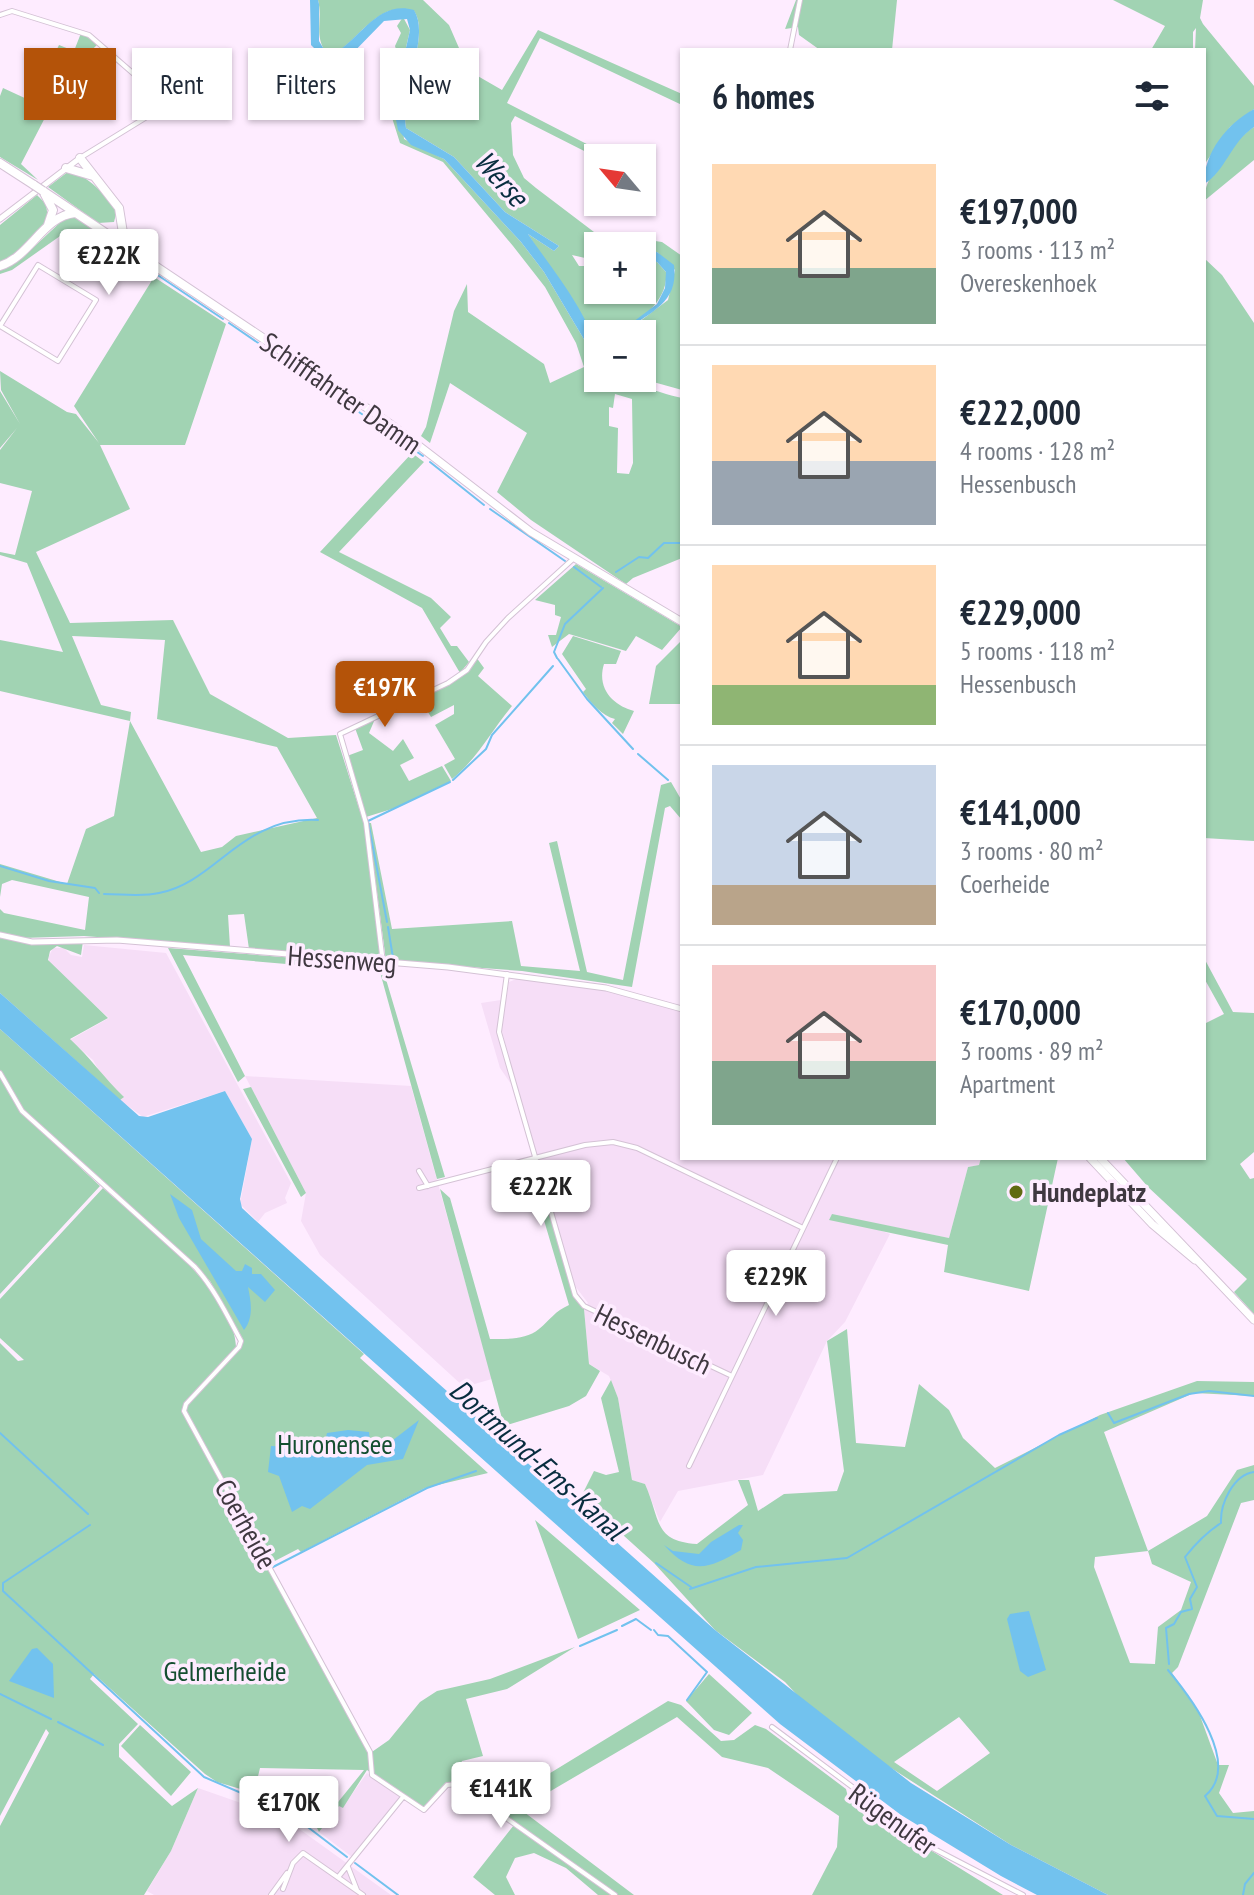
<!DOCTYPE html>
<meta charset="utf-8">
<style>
:root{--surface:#fff;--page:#f2f2f3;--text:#1f2937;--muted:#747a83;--line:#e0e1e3;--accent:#b45309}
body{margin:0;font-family:"PT Sans Narrow",sans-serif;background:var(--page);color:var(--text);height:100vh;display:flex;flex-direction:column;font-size:30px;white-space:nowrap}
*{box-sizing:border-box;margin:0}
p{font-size:26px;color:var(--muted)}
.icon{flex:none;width:44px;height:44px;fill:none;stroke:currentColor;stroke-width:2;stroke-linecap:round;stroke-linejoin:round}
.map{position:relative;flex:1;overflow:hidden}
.drawer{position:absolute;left:680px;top:48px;width:526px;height:1112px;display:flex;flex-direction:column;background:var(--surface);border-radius:0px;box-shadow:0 2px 6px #0004}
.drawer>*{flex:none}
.guide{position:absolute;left:24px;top:48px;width:536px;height:72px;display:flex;gap:16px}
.needle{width:52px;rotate:299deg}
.tools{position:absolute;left:584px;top:144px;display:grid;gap:16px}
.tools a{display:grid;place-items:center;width:72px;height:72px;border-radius:0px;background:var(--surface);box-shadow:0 2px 6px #0004;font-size:40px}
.price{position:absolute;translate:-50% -68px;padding:0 18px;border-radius:8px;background:#fff;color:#222;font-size:26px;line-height:52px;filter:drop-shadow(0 2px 4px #0008)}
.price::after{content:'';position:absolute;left:50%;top:48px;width:24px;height:18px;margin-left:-12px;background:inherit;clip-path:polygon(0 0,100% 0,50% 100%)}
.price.selected{background:var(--accent);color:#fff}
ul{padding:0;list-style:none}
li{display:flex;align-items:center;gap:24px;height:200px;padding:0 32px}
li+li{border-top:2px solid var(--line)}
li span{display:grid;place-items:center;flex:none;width:224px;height:160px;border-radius:0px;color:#555}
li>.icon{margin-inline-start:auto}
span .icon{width:96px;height:96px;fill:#fffc;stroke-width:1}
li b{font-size:34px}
h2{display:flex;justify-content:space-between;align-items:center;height:96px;padding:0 32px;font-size:34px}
.pill{padding:0 28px;border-radius:0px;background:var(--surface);box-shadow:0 2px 6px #0004;font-size:28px;line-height:72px}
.pill.selected{background:var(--accent);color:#fff}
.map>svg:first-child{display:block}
</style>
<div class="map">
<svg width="1254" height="1895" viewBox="0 0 1254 1895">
<rect width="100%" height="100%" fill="#feecff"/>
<path fill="#f6def7" d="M 84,945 L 166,953 L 291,1183 L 285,1198 L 287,1203 L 265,1213 L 258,1222 L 240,1204 L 252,1139 L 225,1091 L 143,1117 L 120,1100 L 123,1096 L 103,1078 L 93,1060 L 70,1040 L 109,1018 L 49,964 L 49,956 L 53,948 L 64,948 L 71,955 L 82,957 Z
M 519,978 L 620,993 L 682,1011 L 682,1158 L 981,1158 L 979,1165 L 968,1167 L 949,1238 L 843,1217 L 890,1234 L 845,1322 L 827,1341 L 763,1475 L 678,1491 L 660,1522 L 645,1484 L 632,1480 L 618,1398 L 609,1376 L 589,1364 L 584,1309 L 588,1303 L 575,1286 L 511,1066 L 502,1031 L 504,1013 L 509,982 Z
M 501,1000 L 497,1033 L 511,1084 L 500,1068 L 481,1003 Z
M 245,1076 L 411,1086 L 492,1379 L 464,1387 L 320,1255 L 301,1221 L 306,1193 Z
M 367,1773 L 403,1799 L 356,1860 L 319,1832 L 339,1805 L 343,1807 Z
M 198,1788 L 284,1818 L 391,1895 L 154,1895 L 147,1891 L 171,1851 Z"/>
<path fill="#a1d3b3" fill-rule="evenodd" d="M 318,0 L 423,0 L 449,25 L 469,71 L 502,90 L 538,30 L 682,94 L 682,105 L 540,38 L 507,103 L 614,158 L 598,158 L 515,116 L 511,123 L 513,155 L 524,178 L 536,188 L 594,232 L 662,242 L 682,256 L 682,390 L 639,378 L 642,334 L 623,334 L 668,300 L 675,270 L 657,252 L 642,253 L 642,246 L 598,246 L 598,261 L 572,255 L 579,266 L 598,266 L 598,290 L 642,290 L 642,259 L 657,262 L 666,272 C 669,299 640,323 617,333 C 613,335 603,334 598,334 L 598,348 L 528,234 L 554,251 L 559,246 L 505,212 L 454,157 L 406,128 C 399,90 431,36 414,11 C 379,0 361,37 336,53 L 325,51 C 314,34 323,19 318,0 Z
M 796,0 L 897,0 L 892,50 L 820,50 L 799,35 L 798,27 L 785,29 Z
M 1113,0 L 1203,0 L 1200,18 L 1203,24 L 1254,86 L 1254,109 L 1230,127 L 1204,165 L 1204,50 L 1195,50 L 1196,28 L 1193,32 L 1193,50 L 1151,50 L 1165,26 Z
M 403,17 L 410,30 L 398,82 L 404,139 L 444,159 L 521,242 L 544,272 L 598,363 L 598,378 C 625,378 654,392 682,398 L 682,558 L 633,578 L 626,584 L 531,520 L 497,492 L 527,433 L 450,383 L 430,443 L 421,436 L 426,427 L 454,311 L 467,284 L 468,312 L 544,364 L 550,383 L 584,367 L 576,343 L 545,287 L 513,246 L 443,162 L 400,143 L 388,105 L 397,53 L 395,46 L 401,33 L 397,26 ZM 615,394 L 632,399 L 633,463 L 629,474 L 617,473 L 618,428 L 609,426 L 609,407 L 613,408 Z
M 81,33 L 98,44 C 80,63 47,76 50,108 L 21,164 L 38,180 L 0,157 L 0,96 L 3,88 L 29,100 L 34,96 L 59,45 L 74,51 Z
M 1254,127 L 1254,160 L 1204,201 C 1204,176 1232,141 1254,127 Z
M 69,171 C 91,178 102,192 117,210 L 114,222 L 98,223 L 48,187 Z
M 37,195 L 46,204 L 48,219 L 12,258 L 0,263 L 0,225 Z
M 67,216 L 76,218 L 156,272 L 154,277 L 226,324 L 185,445 L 100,445 L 130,509 L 36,552 L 70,623 L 173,620 L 210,694 L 288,738 L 336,735 L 364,824 L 382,960 L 249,949 L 244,914 L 228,915 L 230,947 L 84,936 L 22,938 L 0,932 L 0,909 L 4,913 L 85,930 L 89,897 L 12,880 L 2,884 L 0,897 L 0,864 L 67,884 L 86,829 L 114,816 L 130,721 L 0,691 L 0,640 L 63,652 L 27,563 L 0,555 L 0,552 L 15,555 L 32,491 L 0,483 L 0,450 L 17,428 L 0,448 L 0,391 L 20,424 L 1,390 L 0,371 L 67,412 L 76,414 L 99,443 L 74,406 L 154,277 L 70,229 L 12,270 L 0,274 L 0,269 L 20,260 ZM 72,636 L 165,640 L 157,719 L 277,747 L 317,818 L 236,836 L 222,847 L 201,852 L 130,721 L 131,712 L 101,705 Z
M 1204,258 L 1222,275 L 1254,323 L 1254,841 L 1204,838 Z
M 412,453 L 424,462 L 339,552 L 431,598 L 451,617 L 440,628 L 451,646 L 457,646 L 469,662 L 460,673 L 422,608 L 320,552 Z
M 576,564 L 682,627 L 662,650 L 636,636 L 626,651 L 569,634 L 552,647 L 548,635 L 556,635 L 561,617 L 555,615 L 555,605 L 535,600 Z
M 573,636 L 621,651 L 616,664 L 604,664 C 596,690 615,706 634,711 L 623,734 L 612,723 L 615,719 C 602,716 591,703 583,692 L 586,689 L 562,654 Z
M 682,640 L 682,704 L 649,704 L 656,666 Z
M 476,657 L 484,668 L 478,676 L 512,706 C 491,731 478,758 452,779 L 444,765 L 455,759 L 435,725 L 454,714 L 454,705 L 431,717 L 423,704 L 424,697 L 467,671 Z
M 375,719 L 369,733 L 393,751 L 403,739 L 414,758 L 400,765 L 409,781 L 442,766 L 451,781 L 395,808 L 366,817 L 347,756 L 363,750 L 355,728 Z
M 671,782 L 682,801 L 682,820 L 670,806 L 665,808 L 632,987 L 522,971 L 386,961 L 368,823 L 371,823 L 392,929 L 512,921 L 521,966 L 580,971 L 549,843 L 557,841 L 587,972 L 623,980 L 661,785 Z
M 0,938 L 34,944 L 83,941 L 81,955 L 57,946 L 50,951 L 48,960 L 108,1018 L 70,1039 C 90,1057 104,1078 124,1097 L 120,1100 L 0,993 Z
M 168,948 L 386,965 L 385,976 L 445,1177 L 437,1179 L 380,972 L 183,955 L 245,1076 L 238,1082 Z
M 1204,958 L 1233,1012 L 1254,1013 L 1254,1152 L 1240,1164 L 1250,1179 L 1254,1178 L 1254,1314 L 1234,1292 L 1247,1279 L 1148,1187 L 1123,1158 L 1204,1158 L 1204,1024 L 1224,1014 L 1204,978 Z
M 0,1029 L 364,1354 L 360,1358 L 488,1473 L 425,1488 L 301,1552 L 298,1549 L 271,1563 L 185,1411 L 185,1407 L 243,1339 L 210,1281 L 195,1266 L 22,1109 L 11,1094 L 22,1113 L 100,1186 L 0,1294 Z
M 251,1087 L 306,1193 L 301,1197 L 243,1089 Z
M 981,1158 L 1058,1158 L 1029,1291 L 944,1272 L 948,1245 L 829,1220 L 832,1214 L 949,1238 L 968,1167 L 979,1165 Z
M 528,1166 L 536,1168 L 574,1298 L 584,1309 L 589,1364 L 600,1371 L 586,1396 L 569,1406 L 504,1426 L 440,1189 L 450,1198 L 490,1339 C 506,1339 526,1340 539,1329 C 550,1320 555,1311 569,1305 Z
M 103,1188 C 143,1224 234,1290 236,1347 L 185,1403 L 183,1412 L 369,1754 L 389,1740 L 420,1702 L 437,1691 L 490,1679 L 575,1647 L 507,1689 L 466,1699 L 483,1756 L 462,1761 L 453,1780 L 425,1808 L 367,1770 L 343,1808 L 339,1806 L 319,1832 L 317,1828 L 364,1770 L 260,1768 L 254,1793 L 217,1782 L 205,1774 L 94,1674 L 90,1679 L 138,1724 L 119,1744 L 119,1757 L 172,1806 L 198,1788 L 171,1851 L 144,1895 L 0,1895 L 0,1826 L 49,1733 L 46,1729 L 0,1816 L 0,1343 L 18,1361 L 24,1360 L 0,1338 L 0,1299 Z
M 847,1329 L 856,1443 L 905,1447 L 919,1384 L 949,1410 L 963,1438 L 995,1468 L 1100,1415 L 1197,1381 L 1254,1382 L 1254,1396 L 1194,1393 L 1104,1432 L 1148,1551 L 1207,1516 L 1237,1470 L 1254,1465 L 1254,1500 L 1241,1503 L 1178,1667 L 1172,1673 L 1199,1713 L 1218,1765 L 1229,1765 L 1219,1793 L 1233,1813 L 1254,1811 L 1254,1895 L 1108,1895 L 1011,1845 L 874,1757 L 801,1699 L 785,1682 L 715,1630 L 654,1563 L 581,1497 L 594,1471 L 606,1475 L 619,1472 L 601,1398 L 611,1380 L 618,1398 L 632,1480 L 645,1484 C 661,1520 653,1541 697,1544 L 748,1505 L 738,1480 L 749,1480 L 758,1511 L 784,1494 L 837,1491 L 844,1471 L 827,1341 ZM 1148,1551 L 1152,1564 L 1191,1582 L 1181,1610 L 1158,1627 L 1155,1664 L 1130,1663 L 1094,1567 L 1095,1557 ZM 959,1717 L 990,1753 L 937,1791 L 894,1762 Z
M 535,1520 L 640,1610 L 578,1639 Z
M 709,1674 L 752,1713 L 729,1735 L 714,1730 L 686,1701 Z
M 668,1701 L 681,1705 L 721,1741 L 734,1740 L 755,1725 L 766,1729 L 846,1789 L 848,1797 L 861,1800 L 911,1838 L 1003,1895 L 812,1895 L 837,1847 L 839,1816 L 768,1768 L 722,1757 L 677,1717 L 520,1809 L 634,1895 L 598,1895 L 566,1868 L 534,1853 L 515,1858 L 506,1877 L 515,1895 L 495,1895 L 473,1877 L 514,1825 L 493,1808 Z
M 140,1725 L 191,1772 L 171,1796 L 121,1746 Z"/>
<path fill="#72c2ee" d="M 310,0 L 318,0 L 319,4 L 319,41 L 325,51 L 335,53 C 362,37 378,0 414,10 C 431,38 399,90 406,128 L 454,157 L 505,212 L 559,246 L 554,251 L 528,234 C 550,267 598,323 598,363 L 544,272 L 521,242 L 444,159 L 411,145 L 398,130 L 394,109 L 398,83 L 410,30 L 407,19 L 384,21 L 345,61 L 327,61 L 311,45 Z
M 1254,109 L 1254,127 C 1230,143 1226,171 1204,184 C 1204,152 1227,124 1254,109 Z
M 657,252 L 674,265 C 679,306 648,311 623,334 L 617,334 L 657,304 L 665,288 L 666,272 L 657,262 L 642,259 L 642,253 Z
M 0,993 L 139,1116 L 148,1117 L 225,1091 L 252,1139 L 240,1199 L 242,1208 L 255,1220 L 715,1630 L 911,1783 L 1011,1845 L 1108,1895 L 1037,1895 L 1001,1876 L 901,1815 L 780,1724 L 0,1029 Z
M 170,1194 L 192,1210 L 201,1239 L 236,1271 L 242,1271 L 245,1264 L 252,1268 L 252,1274 L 261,1274 L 275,1290 L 265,1302 L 248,1287 C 251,1302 254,1317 244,1330 L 179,1218 Z
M 419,1420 L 403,1459 L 367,1465 L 310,1509 L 302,1506 L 292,1512 L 279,1476 L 268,1472 L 271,1446 C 287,1446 308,1453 323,1449 L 327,1433 L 348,1430 L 369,1432 L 371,1450 L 380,1450 Z
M 739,1525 L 743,1525 L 738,1533 L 743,1540 L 741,1550 C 708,1569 692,1576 664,1545 L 673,1551 L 699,1554 L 711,1542 Z
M 1029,1611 L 1046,1670 L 1028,1677 L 1020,1671 L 1007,1619 L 1010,1614 Z
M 37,1648 L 53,1664 L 54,1698 L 9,1681 L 32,1649 Z"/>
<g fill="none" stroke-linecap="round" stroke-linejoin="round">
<path stroke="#72c2ee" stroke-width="2" d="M 159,276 L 223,319
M 229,323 L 423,456
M 430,462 L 484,505
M 490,509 L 565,561
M 574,567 L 601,587
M 616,572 L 639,557 L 648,558 L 664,543 L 682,543
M 557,658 L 554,652 L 565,624 L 603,588
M 558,659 L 587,699 L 633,749
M 638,754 L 668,780
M 453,780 L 486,749 L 492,735 L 553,666
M 0,866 L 49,881 L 95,888 L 99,893
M 104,894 C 122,894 142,897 159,893 C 217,882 241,816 318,820
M 387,922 L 368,821 L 450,782
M 388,927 L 393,958
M 1108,1413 L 1114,1423 L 1189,1394 L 1209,1391 L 1254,1396
M 0,1433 L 88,1514
M 90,1525 L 3,1583 L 3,1591 L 204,1777 L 292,1815 L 347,1857
M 656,1563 L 691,1587
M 273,1567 L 427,1488 L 476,1471
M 690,1589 L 756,1567 L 847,1558 L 1059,1435 L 1097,1418
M 622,1626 L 636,1619 L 651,1630
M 654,1630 L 658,1635 L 668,1636 L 707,1672 L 687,1700
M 580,1646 L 617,1630
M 1169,1664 L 1166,1628 L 1174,1624 L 1181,1612 L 1192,1609 L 1190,1599 L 1197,1587 L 1185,1557 C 1196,1543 1207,1532 1221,1523 C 1220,1504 1233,1475 1254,1472
M 1168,1670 C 1192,1699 1242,1765 1205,1796 L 1217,1816 L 1254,1819
M 0,1694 L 51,1719
M 58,1722 L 103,1745
M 355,1863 L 398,1895
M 1243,1895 L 1245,1884 L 1254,1873"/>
<defs>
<path id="minor" d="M 0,15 L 12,11 L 89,35 L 165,101 L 165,105 L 158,110 L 80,158
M 790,50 L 800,0
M 0,326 L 58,361 L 96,300 L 38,265 L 0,326
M 383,963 L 366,823 L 340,734 L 448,683 L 467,670 L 486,642 L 508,618 L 573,559
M 507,974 L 499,1032 L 575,1295 L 584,1306 L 732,1376
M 0,1073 L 22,1111 L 195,1267 C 214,1288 227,1315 241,1341 L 239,1347 L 186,1404 L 184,1411 L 370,1752 L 372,1775 L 424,1810 L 447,1785 L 458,1784 L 615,1895
M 419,1171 L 428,1186
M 419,1188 L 585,1145 L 613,1142 L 637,1148 L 803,1228
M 689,1466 L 837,1158
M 772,1727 L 898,1821 L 917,1840 L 1023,1895
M 348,1867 L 357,1890
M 339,1876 L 403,1797
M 283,1889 L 293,1863 L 303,1853 L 363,1895
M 271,1895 L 287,1873"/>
<path id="tertiary" d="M 0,219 L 80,158
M 0,935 L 32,942 L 117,940 L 448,967 L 606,988 L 682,1009"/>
<path id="primary" d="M 318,375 L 392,425 L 531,532 L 682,622
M 1090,1158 L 1152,1224 L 1195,1260
M 1100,1158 L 1254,1320"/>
<path id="trunk" d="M 80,158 L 119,208 L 123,233 L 132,249
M 0,163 L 34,185
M 66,168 L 93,176
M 43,191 L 318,375
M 44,193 L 53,210 L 48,225
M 0,266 C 30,257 43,216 75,213"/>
</defs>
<use href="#minor" stroke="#d4c2d5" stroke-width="6"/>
<use href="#tertiary" stroke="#d4c2d5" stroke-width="7"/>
<use href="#primary" stroke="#d4c2d5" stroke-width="9"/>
<use href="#trunk" stroke="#d4c2d5" stroke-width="10"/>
<use href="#minor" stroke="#fff" stroke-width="4"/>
<use href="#tertiary" stroke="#fff" stroke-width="5"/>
<use href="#primary" stroke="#fff" stroke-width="7"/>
<use href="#trunk" stroke="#fff" stroke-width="8"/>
<defs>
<path id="trunk-bridge" d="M 34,185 L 43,191"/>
</defs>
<use href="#trunk-bridge" stroke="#d4c2d5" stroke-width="10" stroke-linecap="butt"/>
<use href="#trunk-bridge" stroke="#fff" stroke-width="8"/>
</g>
<circle fill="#616b11" stroke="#feecff" stroke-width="3" cx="1016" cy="1192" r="8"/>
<g text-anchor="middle" stroke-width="7" stroke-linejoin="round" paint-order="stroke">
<g font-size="28" fill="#3f3840" stroke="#feecff">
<text transform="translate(341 393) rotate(35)" y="10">Schifffahrter Damm</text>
<text transform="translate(342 959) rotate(4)" y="10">Hessenweg</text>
<text transform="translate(653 1339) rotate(26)" y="10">Hessenbusch</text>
<text transform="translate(246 1524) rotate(61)" y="10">Coerheide</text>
<text transform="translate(893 1819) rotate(36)" y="10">Rügenufer</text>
</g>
<g font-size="28" font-weight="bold" fill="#3f3840" stroke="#feecff" text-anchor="start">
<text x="1032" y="1202">Hundeplatz</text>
</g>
<g font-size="28" fill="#144e30" stroke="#feecff">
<text x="335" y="1454">Huronensee</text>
<text x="225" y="1681">Gelmerheide</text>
</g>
<g font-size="30" font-style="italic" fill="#082d3f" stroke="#feecff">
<text transform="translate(501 179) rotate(48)" y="10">Werse</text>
<text transform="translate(537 1460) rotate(42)" y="10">Dortmund-Ems-Kanal</text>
</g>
</g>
</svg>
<div class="tools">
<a><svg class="needle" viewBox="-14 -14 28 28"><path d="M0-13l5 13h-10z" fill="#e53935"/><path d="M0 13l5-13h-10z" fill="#747a83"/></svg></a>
<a>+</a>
<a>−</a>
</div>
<b class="price" style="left:109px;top:297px">€222K</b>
<b class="price selected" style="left:385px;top:729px">€197K</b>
<b class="price" style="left:541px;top:1228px">€222K</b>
<b class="price" style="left:776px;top:1318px">€229K</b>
<b class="price" style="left:501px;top:1830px">€141K</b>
<b class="price" style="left:289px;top:1844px">€170K</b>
<div class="guide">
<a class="pill selected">Buy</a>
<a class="pill">Rent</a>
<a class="pill">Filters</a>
<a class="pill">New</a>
</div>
<section class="drawer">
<h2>6 homes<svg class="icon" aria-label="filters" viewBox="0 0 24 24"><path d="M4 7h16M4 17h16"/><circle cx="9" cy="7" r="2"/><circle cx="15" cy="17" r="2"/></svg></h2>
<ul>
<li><span style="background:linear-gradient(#ffd9b3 65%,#7fa58c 0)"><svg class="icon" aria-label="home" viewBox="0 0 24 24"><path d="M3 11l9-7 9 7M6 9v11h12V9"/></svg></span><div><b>€197,000</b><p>3 rooms · 113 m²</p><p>Overeskenhoek</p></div></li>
<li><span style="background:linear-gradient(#ffd9b3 60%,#9aa5b1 0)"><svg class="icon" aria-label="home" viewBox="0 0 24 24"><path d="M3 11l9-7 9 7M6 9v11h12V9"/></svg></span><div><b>€222,000</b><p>4 rooms · 128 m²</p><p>Hessenbusch</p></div></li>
<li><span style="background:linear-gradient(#ffd9b3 75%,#8fb573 0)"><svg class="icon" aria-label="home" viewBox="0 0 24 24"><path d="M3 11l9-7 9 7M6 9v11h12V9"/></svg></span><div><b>€229,000</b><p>5 rooms · 118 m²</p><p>Hessenbusch</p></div></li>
<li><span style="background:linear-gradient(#c9d6e8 75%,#b9a48a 0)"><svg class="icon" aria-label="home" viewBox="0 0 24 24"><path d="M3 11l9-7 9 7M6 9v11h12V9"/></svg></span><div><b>€141,000</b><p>3 rooms · 80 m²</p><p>Coerheide</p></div></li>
<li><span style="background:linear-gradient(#f6c9c9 60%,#7fa58c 0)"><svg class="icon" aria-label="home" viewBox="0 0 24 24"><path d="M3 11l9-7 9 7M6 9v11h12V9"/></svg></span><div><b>€170,000</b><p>3 rooms · 89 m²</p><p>Apartment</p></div></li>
</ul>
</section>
</div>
